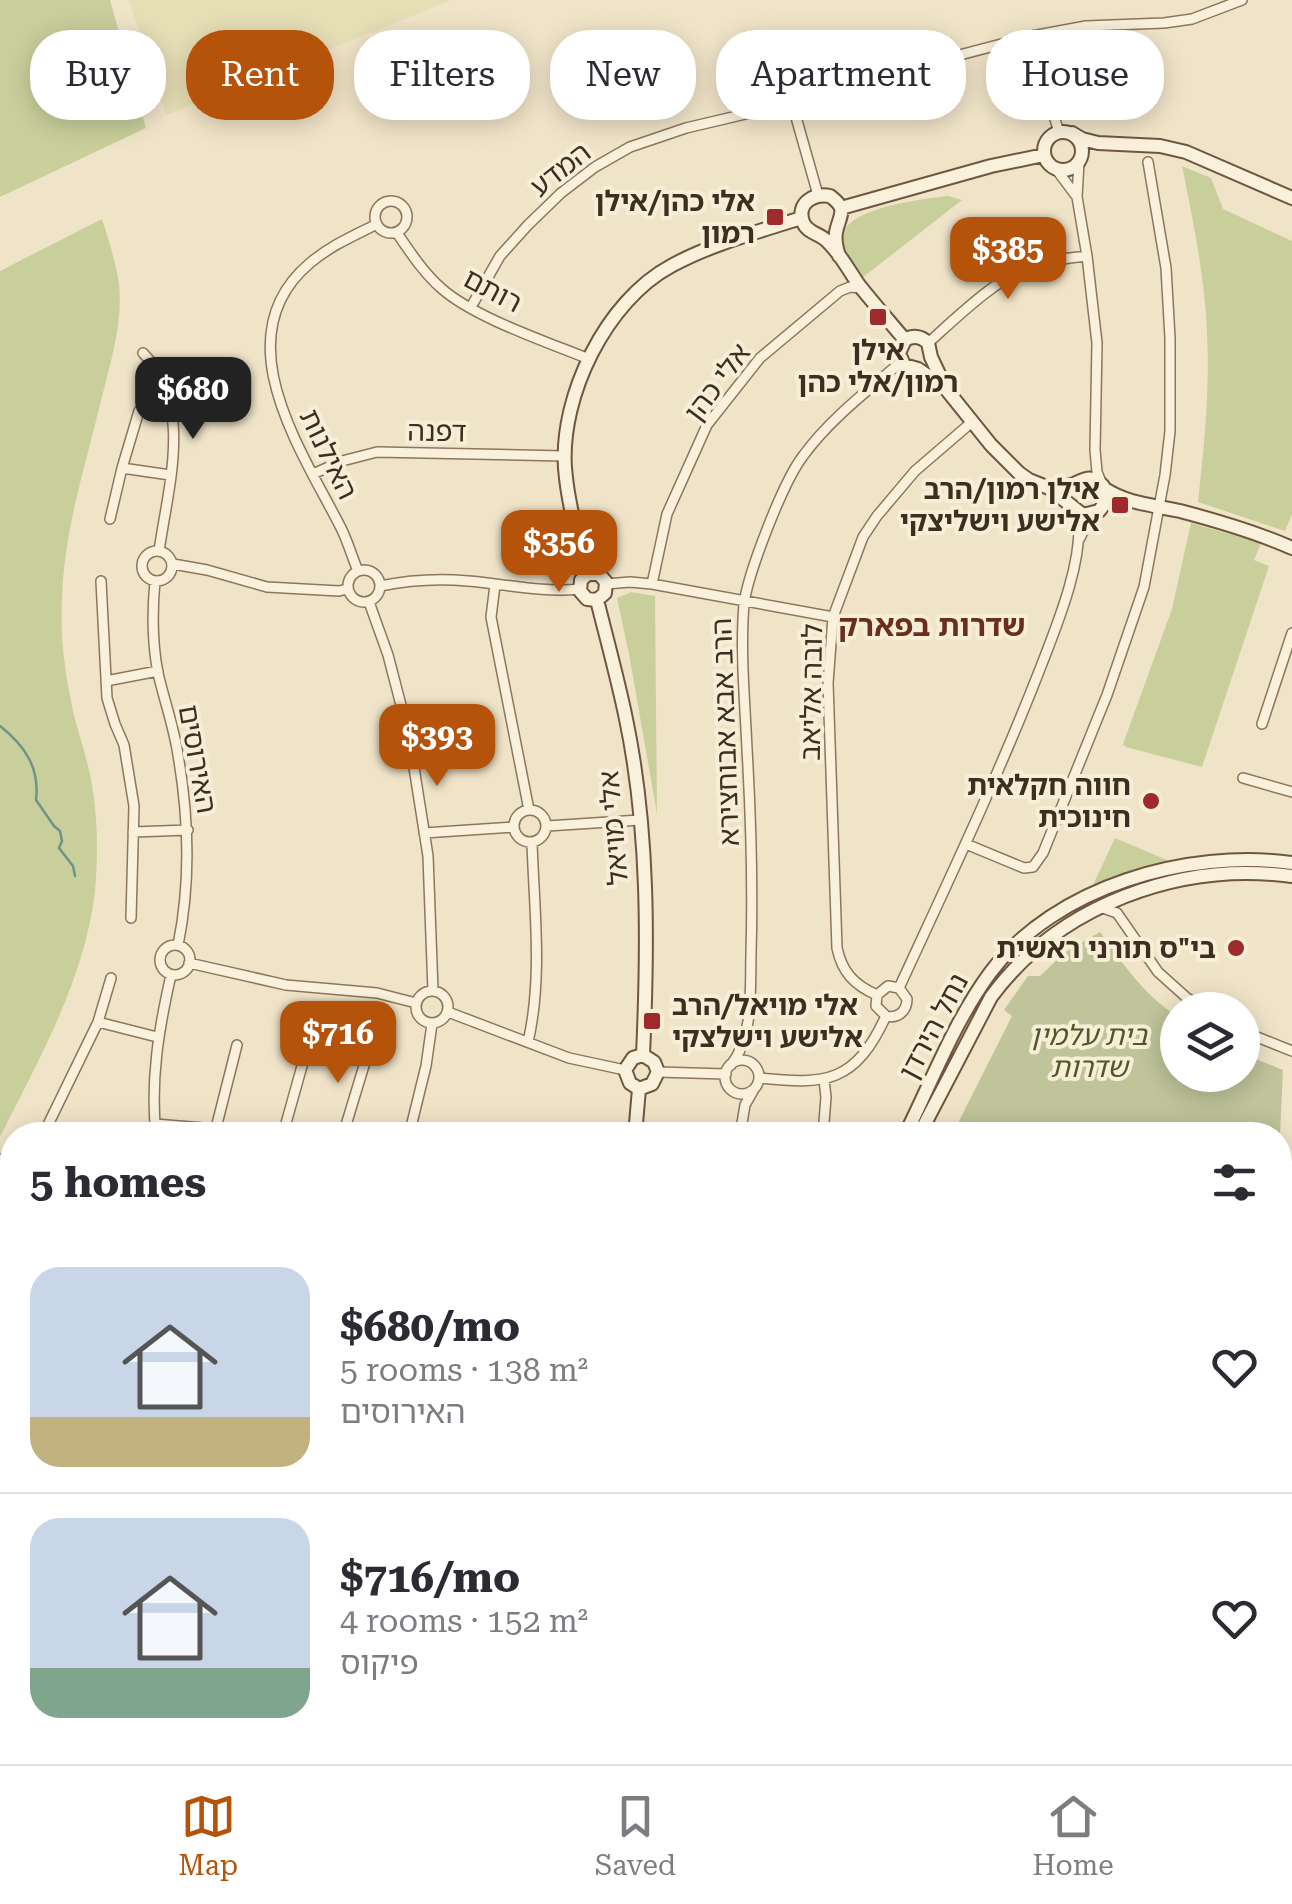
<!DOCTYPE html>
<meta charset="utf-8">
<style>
:root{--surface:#fff;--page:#f7f7f7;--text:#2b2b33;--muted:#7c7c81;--line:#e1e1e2;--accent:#b45309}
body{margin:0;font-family:"Roboto Serif","Noto Sans Hebrew",serif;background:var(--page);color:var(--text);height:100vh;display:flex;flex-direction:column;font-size:38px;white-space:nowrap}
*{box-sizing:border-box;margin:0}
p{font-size:32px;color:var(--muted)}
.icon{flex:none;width:55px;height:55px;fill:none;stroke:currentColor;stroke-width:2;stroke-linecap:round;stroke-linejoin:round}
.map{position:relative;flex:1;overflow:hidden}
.panel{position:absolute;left:0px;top:1122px;width:1292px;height:642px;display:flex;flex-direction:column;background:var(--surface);border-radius:40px 40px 0 0;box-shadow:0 5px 25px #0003}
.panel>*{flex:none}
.banner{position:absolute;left:30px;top:30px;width:1232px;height:90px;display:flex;gap:20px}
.tools{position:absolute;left:1160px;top:992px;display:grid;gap:20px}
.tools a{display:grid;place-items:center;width:100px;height:100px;border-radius:50%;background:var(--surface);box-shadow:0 5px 25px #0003;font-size:50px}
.price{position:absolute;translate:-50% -85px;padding:0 22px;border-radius:20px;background:var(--accent);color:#fff;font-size:32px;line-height:65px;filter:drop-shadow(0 2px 5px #0008)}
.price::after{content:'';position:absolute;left:50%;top:60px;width:30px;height:22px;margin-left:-15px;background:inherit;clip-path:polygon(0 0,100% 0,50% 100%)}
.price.on{background:#222;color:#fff}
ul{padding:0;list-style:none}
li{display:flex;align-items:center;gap:30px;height:250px;padding:0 30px}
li+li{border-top:2px solid var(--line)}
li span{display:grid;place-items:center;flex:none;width:280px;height:200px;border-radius:30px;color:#555}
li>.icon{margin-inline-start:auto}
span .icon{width:120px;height:120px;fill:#fffc;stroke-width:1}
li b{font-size:42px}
h2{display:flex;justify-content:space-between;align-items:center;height:120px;padding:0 30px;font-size:42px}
.pill{padding:0 35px;border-radius:40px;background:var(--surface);box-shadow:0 5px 25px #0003;font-size:35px;line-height:90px}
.pill.on{background:var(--accent);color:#fff}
.tabs{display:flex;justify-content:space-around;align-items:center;height:140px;border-top:2px solid var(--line);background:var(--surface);font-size:28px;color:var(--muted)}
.tabs a{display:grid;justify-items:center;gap:5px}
.tabs .on{color:var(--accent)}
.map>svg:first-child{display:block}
</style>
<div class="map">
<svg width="1292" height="1764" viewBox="0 0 1292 1764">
<rect width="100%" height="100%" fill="#f0e4c8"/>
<path fill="#e6deb5" d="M 129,0 L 452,0 L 166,115 Z"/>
<path fill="#c9cf9b" d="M 0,0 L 110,0 L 146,128 L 0,197 Z
M 1182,166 L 1211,178 L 1223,209 L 1292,241 L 1292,514 L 1285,531 L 1198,502 C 1204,447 1210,389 1207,333 C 1205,277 1193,221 1182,166 Z
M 948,196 L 962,200 L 862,278 C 855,269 843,256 841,244 C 836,208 923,199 948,196 Z
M 102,219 C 109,241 116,262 119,285 C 123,322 111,361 102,397 C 86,463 64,530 62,598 C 60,630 64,665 70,696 C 75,726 87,754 92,785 C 98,819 98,856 95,891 C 85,979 39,1059 0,1137 L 0,271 Z
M 1191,523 L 1261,543 L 1254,560 L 1269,566 L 1202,767 L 1126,747 L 1123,744 L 1172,609 Z
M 631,592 L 655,596 L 657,814 L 629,654 L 617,598 Z
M 1115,838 L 1169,861 L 1093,885 Z
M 611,1753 L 611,1752 L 693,1753 L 689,1764 L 612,1764 Z"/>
<path fill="#bfc49a" d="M 1100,932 C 1124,965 1143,994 1177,1016 L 1178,1075 L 1242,1075 L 1243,1054 L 1283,1070 L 1280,1135 L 952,1135 L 1012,1016 L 1004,1010 L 1028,976 L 1040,976 L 1064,953 Z"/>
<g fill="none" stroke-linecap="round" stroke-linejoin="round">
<path stroke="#6f938a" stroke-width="2.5" d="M 0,726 C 24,745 40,767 36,800 L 54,826 L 60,831 L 62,841 L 59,848 L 73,866 L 75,876"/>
<defs>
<path id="street" d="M 1032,36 L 1037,63 L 1059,132
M 792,103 L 818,195
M 1079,162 L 1077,197 L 1087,256 L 1097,343 L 1095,450 L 1097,472 L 1101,482
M 1056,169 L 1077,197
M375 217a16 16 0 1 1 32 0a16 16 0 1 1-32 0Z
M 397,233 C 410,252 423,272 441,288 C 473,317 547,342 589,359
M 471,307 L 500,256 L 528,225 L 561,193 L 595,167 L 630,147 L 686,128 L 792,103 L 891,73 L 1032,36 L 1086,26 L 1164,23 L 1192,19 L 1242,0
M 928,343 C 955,319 998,277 1031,266 C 1049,260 1068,258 1087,256
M 143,353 C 194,404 168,487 159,551
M 122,468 L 170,475
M 313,474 L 342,461 L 377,452 L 564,456
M 110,519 L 122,468 L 139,411
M 1080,538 L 1086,525 L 1099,511
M142 566a15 15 0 1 1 30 0a15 15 0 1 1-30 0Z
M 173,564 L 207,570 L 267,587 L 339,591 L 347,589
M348 586a16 16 0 1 1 32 0a16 16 0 1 1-32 0Z
M 358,571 C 352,557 348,542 341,528 C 302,451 222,337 310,263 C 330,246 353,236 377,224
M 101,581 L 107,698 L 115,724 L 124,745 L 134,806 L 131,918
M 155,581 C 152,612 152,642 158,673 C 164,700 174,727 178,755 C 189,819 191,882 178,945
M 606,584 L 630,582 L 652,584 L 833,617
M 652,584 L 667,514 L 707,425 L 760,358 L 840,291 L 850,287 L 862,288
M 495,585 L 491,617 L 529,810
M 380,586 C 409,580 438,578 468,581 C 506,584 542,593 580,589
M 369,602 L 388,655 L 409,736 L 428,856 L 433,991
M 106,681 L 158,671
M 1262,724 L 1292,633
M 1243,778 L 1292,792
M514 826a16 16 0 1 1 32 0a16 16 0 1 1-32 0Z
M 547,826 L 640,820
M 133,832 L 188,830
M 424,833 L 514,827
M 966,844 L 1024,868 L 1033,867 L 1043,853 L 1107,695 L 1144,587 L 1165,475 L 1170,431 L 1170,338 L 1166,268 L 1148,162
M 1100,907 L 1117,913 L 1158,972 L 1187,998 L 1207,1010
M160 960a15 15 0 1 1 30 0a15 15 0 1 1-30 0Z
M 189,963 L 286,985 L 377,993 L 416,1003
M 899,988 C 947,884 996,781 1038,674 C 1055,630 1085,560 1078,513
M416 1007a16 16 0 1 1 32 0a16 16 0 1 1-32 0Z
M 877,995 C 854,985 842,972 837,948 L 828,683 L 833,617 L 863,537 L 877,516 L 915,471 L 972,422
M 448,1012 L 569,1058 L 625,1070
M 886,1016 L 876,1006 L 877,995 L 888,986 L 899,988
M 886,1016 C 898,1019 907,1011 907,999 L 899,988
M 98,1022 L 157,1037
M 1242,1031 L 1292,1051
M 528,1042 C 543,977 534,908 532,842
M725 1077a17 17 0 1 1 34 0a17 17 0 1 1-34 0Z
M 731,1065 C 754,1036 750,989 751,954 C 753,886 751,818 747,749 C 745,702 740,652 744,604 C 748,573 783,482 803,456 C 829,420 867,391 901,362
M 658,1072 L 726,1074
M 759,1078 C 827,1085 855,1083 886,1016
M 155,1124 L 291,1135
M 216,1128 L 237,1045
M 283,1134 L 309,1041
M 43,1135 L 98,1022 L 111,978
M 156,1135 C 150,1080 159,1028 171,975
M 343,1135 L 369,1049
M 409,1135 L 426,1066 L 432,1024
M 740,1135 L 745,1105 L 753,1091
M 823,1135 L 826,1097 L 824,1080
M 0,1159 L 12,1165
M 0,1381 L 12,1393
M 1280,1410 L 1292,1434
M 1280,1478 L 1292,1472
M 0,1494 L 12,1458
M 0,1522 L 12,1526
M 1071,1752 L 1088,1764
M 0,1753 L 12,1699
M 940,1764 L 947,1752
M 1141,1764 L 1143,1752
M 1194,1764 L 1195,1752
M 1272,1764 L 1273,1752"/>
<path id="secondary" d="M1044 151a19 19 0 1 1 38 0a19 19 0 1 1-38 0Z
M 1072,133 L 1082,139 L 1098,143 L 1160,146 L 1186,152 L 1292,198
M 841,208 L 991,166 L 1044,155
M 839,256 C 836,247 834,237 837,228 C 842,211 846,208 830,196 C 814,193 796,203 803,222 C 807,233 819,233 827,241 C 840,253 849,271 859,285 C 874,304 890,322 905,340
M 905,340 C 913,335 921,336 928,343 L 931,357 L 946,389 L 991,445 L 1019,473 L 1029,480 L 1049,488 L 1083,515 L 1099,511 L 1106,502 L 1103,486 C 1092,475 1087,478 1074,484 C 1067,487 1057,487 1049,488
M 905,340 L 899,353 L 904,365 L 918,369 L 944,387
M 1105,489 C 1128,504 1154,505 1180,511 C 1218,521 1256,532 1292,548
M 588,574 C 578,539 568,505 565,468 C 560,396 606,301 671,266 C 711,244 758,232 801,218
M 588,574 L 599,574 L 606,582 L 605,593 L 597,600
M 588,574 L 581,580 L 580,591 L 587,599 L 597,600
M 597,600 C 607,640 618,680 626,719 C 649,829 648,944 643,1055
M 639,1089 L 652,1084 L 658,1072 L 654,1062 L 643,1055
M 639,1089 L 630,1083 L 625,1070 L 633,1058 L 643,1055
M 635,1135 L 639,1089
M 905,1135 C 932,1081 954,1022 990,973 C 1055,886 1188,849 1292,863
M 919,1135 L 991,997 C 1059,905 1179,861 1292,876
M 0,1289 L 12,1294
M 0,1306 L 12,1312
M 1280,1330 L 1292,1322
M 398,1752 L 402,1764
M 600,1752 L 604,1764
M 364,1764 L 368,1752
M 789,1764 C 797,1750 812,1750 821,1764
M 835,1764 L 863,1752"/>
</defs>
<use href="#street" stroke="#8d765c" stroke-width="12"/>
<use href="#secondary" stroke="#6f573f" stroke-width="16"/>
<use href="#street" stroke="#faf1dc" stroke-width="9"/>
<use href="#secondary" stroke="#faf1dc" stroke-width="12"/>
</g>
<g fill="#9e2a2b" stroke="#f7eed8" stroke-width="4">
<rect x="765" y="207" width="20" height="20" rx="5"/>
<rect x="868" y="307" width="20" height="20" rx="5"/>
<rect x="1110" y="495" width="20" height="20" rx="5"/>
<circle cx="1151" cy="801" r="10"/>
<circle cx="1236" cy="948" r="10"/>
<rect x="642" y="1011" width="20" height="20" rx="5"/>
</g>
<g text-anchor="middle" stroke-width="8" stroke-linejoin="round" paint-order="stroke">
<g font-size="28" fill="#3d2e20" stroke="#f7eed8">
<text transform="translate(560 169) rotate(-38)" y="10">המדע</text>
<text transform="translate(493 290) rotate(28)" y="10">רותם</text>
<text transform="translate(717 382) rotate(-53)" y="10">אלי כהן</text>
<text transform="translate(437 431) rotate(1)" y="10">דפנה</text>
<text transform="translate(329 454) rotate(64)" y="10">האילנות</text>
<text transform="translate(811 692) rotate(-89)" y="10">לובה אליאב</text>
<text transform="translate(725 732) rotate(-92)" y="10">הרב אבא אבוחצירא</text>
<text transform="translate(198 759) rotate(80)" y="10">האירוסים</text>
<text transform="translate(613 828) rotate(-95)" y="10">אלי מויאל</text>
<text transform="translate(933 1026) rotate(-62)" y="10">נחל הירדן</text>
</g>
<g font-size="28" font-weight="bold" fill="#3d2e20" stroke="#f7eed8" text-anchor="end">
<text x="755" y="211">אלי כהן/אילן<tspan x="755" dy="32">רמון</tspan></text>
<text x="878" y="360" text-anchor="middle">אילן<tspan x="878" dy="32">רמון/אלי כהן</tspan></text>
<text x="1100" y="499">אילן רמון/הרב<tspan x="1100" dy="32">אלישע וישליצקי</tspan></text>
<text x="1131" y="795">חווה חקלאית<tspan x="1131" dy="32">חינוכית</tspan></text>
<text x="1216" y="958">בי"ס תורני ראשית</text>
<text x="672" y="1015" text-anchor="start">אלי מויאל/הרב<tspan x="672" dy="32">אלישע וישלצקי</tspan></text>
</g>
<g font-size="28" font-style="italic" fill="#4d5a26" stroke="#f7eed8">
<text x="1089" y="1045">בית עלמין<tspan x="1089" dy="32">שדרות</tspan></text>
</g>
<g font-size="30" font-weight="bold" fill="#6b2e1e" stroke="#f7eed8">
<text x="932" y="636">שדרות בפארק</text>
</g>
</g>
</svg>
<div class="tools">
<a><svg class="icon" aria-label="layers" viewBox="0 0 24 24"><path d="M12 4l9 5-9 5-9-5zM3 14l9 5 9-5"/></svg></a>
</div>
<b class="price" style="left:1008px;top:302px">$385</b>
<b class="price on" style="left:193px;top:442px">$680</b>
<b class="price" style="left:559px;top:595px">$356</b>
<b class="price" style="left:437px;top:789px">$393</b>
<b class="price" style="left:338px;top:1086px">$716</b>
<div class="banner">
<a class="pill">Buy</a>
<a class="pill on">Rent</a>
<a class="pill">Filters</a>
<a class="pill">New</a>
<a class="pill">Apartment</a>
<a class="pill">House</a>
</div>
<section class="panel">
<h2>5 homes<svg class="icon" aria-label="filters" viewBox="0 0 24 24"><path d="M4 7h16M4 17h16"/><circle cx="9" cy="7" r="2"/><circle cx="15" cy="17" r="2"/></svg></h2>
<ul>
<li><span style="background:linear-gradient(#c9d6e8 75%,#c2b280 0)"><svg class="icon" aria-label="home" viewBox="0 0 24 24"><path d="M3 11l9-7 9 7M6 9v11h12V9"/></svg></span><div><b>$680/mo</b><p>5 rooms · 138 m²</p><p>האירוסים</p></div><svg class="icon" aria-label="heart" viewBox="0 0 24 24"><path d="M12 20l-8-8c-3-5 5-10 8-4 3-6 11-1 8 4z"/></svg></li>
<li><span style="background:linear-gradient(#c9d6e8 75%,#7fa58c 0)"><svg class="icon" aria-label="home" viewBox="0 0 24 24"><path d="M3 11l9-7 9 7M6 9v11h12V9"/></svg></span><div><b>$716/mo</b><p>4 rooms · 152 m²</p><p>פיקוס</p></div><svg class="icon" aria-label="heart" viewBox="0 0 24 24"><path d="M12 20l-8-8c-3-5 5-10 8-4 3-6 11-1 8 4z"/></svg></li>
</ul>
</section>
</div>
<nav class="tabs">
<a class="on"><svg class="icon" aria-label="map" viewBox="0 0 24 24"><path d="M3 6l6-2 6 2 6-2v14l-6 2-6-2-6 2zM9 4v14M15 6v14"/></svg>Map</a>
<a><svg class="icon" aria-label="saved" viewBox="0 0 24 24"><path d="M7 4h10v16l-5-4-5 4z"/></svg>Saved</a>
<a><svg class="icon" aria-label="home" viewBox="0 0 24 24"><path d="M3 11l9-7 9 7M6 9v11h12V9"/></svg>Home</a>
</nav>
